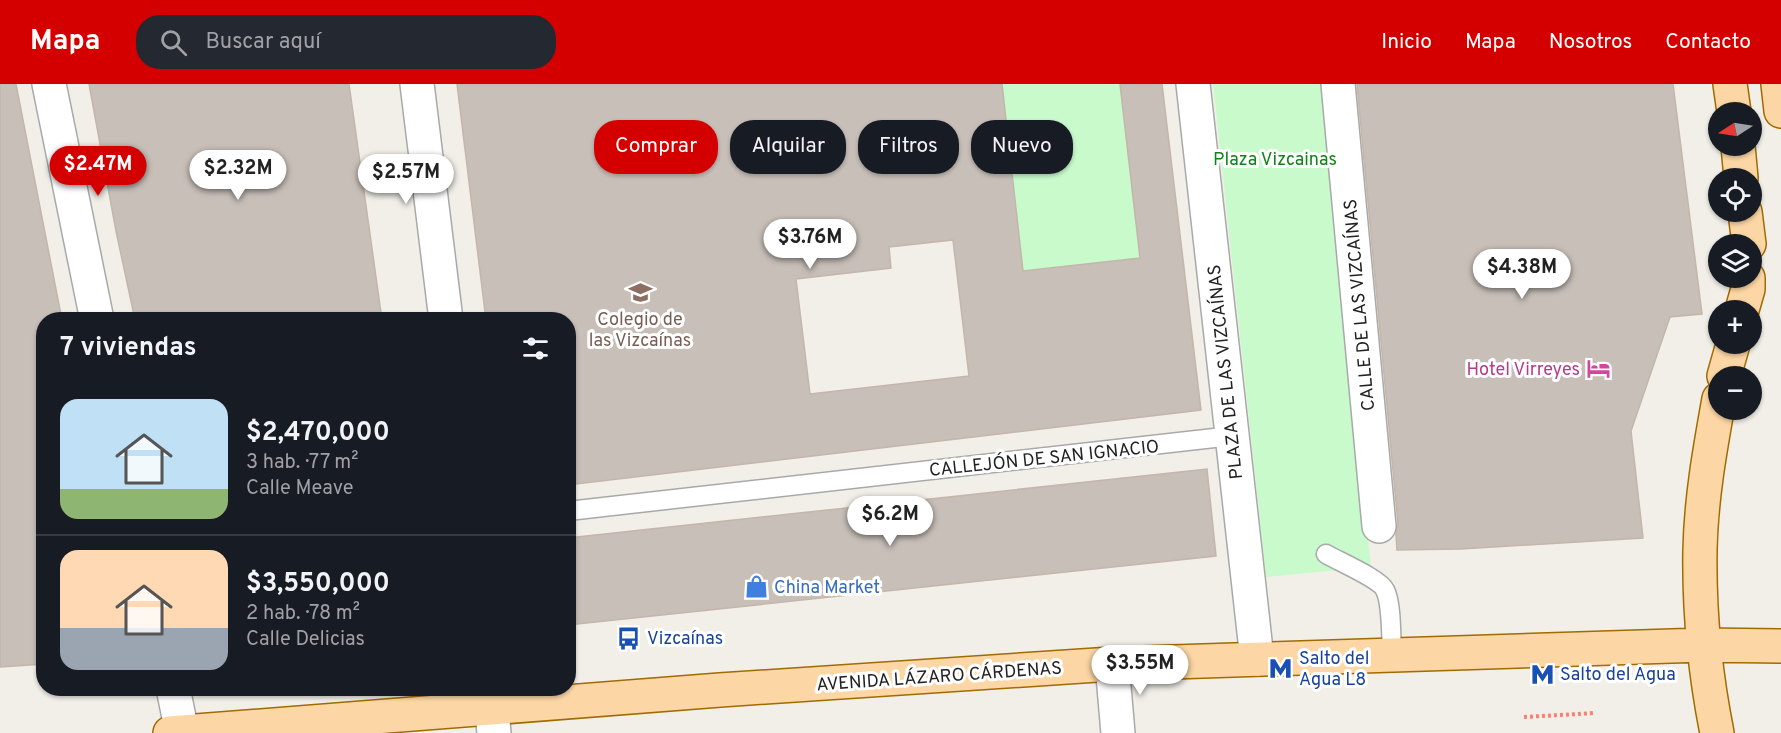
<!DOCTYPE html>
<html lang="es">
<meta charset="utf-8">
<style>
:root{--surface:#171b24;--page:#242831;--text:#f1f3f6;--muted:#9ea1a6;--line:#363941;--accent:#d40000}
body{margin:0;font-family:Overpass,sans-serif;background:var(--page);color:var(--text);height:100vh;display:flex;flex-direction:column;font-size:22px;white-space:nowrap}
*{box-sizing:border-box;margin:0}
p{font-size:20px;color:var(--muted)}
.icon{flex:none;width:33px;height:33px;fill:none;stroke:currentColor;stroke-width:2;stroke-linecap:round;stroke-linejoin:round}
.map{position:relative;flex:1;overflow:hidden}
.sheet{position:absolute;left:36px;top:228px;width:540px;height:384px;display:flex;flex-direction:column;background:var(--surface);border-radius:24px;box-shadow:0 2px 4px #0004}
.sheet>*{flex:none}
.top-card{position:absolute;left:594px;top:36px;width:570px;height:54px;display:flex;gap:12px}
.needle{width:39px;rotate:258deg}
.buttons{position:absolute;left:1708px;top:18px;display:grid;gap:12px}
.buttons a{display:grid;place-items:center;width:54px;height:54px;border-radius:50%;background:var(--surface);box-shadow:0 2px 4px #0004;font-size:30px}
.price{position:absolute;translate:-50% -51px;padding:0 14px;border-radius:21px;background:#fff;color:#222;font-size:20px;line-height:39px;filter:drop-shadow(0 2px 3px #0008)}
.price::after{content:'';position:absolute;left:50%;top:36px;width:18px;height:14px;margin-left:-9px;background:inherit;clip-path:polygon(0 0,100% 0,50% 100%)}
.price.on{background:var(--accent);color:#fff}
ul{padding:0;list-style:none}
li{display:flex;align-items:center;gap:18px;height:150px;padding:0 24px}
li+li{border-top:2px solid var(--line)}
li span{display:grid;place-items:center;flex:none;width:168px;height:120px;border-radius:18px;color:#555}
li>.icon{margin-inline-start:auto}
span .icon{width:72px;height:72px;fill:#fffc;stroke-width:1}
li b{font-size:26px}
h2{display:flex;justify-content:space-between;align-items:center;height:72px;padding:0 24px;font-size:26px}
.chip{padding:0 21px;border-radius:24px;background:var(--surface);box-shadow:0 2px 4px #0004;font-size:21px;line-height:54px}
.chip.on{background:var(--accent);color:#fff}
header{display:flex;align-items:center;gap:36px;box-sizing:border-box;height:84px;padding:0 30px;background:var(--accent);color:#fff}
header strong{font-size:28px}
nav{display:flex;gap:33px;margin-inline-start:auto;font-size:21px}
.search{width:420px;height:54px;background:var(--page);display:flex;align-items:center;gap:15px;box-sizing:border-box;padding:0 21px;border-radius:24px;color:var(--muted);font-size:22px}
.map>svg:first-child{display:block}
</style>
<header>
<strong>Mapa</strong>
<div class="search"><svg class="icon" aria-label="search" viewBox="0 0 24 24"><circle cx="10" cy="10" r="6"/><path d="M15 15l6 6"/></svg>Buscar aquí</div>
<nav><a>Inicio</a><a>Mapa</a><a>Nosotros</a><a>Contacto</a></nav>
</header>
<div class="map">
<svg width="1781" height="649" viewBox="0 0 1781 649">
<rect width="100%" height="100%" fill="#f2efe9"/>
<path fill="#c8facc" d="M 1002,0 L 1120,0 L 1140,174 L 1023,187 Z
M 1213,0 L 1320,0 L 1371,483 L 1266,493 Z"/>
<path fill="#c7bfb8" stroke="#c4b6ab" stroke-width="1.5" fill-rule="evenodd" d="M 0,0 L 16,0 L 62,236 L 44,236 L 44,580 L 0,583 Z
M 89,0 L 349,0 L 382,236 L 135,236 L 116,147 Z
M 457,0 L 1002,0 L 1023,187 L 1140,174 L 1120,0 L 1162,0 L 1201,326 L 568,401 L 568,236 L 486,236 ZM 953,156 L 969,292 L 810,310 L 796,195 L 891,184 L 889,163 Z
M 1357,0 L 1673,0 L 1702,230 L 1670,233 L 1631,347 L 1643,454 L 1461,465 L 1397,466 L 1396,450 L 1398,440 Z
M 1207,385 L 1216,472 L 568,541 L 568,454 Z"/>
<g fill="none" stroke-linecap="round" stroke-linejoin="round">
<defs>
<path id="lane" d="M 568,427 L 1232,352
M 1326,470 C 1338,477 1380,495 1385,506 C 1392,519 1391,555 1392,571"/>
<path id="street" d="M 49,0 L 97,236
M 417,0 L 446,236
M 1193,0 L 1257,575
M 1338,0 L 1379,442
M 1112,580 L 1118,649
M 173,604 L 182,648
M 490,604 L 494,649"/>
<path id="primary" d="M 1730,0 L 1734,28
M 1778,0 L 1781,27
M 1738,62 L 1741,94
M 1745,128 L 1749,160
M 1742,226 L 1748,205 L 1748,194
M 1724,292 L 1733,260
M 170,649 L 720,606 L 1112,580 L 1703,561 L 1781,562
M 1717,649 C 1705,589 1699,528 1700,466 C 1701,415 1710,365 1719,315"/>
</defs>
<use href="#lane" stroke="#a9a9a9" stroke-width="21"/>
<use href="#street" stroke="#a9a9a9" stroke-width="36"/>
<use href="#primary" stroke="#a06b00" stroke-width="36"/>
<path stroke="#fa8072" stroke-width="4" stroke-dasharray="3 3" stroke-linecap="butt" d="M 1524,633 L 1595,629"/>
<use href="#lane" stroke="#fff" stroke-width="18"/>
<use href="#street" stroke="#fff" stroke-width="33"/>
<use href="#primary" stroke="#fcd6a4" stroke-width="33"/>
</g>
<defs>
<symbol id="school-bare" viewBox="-9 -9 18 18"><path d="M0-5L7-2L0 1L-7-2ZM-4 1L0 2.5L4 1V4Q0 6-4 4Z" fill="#8d6e63" stroke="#fff" stroke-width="2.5" paint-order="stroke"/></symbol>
<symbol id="hotel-bare" viewBox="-9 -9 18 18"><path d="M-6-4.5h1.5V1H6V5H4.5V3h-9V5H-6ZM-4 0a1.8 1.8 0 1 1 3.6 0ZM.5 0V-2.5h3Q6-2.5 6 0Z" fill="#d1479c" stroke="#fff" stroke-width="2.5" paint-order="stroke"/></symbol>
<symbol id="shop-bare" viewBox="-9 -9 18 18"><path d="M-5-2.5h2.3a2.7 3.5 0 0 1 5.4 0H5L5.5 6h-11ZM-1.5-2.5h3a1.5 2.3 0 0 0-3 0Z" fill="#3f7fe0" stroke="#fff" stroke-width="2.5" paint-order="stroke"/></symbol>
<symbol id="bus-bare" viewBox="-9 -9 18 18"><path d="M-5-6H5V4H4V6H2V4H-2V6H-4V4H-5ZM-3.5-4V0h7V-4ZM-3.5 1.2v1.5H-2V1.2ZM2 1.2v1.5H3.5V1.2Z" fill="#1a4fb4" stroke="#fff" stroke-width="2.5" paint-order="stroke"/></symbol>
<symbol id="metro-bare" viewBox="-9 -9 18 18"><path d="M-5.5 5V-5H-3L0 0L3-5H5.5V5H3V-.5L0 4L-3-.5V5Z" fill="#1a4fb4" stroke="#fff" stroke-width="2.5" paint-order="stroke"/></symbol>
</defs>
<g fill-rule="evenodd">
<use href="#school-bare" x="624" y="192" width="33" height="33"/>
<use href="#hotel-bare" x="1582" y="268" width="33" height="33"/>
<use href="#shop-bare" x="740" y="486" width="33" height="33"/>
<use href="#bus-bare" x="612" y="538" width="33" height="33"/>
<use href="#metro-bare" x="1264" y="568" width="33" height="33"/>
<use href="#metro-bare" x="1526" y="574" width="33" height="33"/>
</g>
<g text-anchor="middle" stroke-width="6" stroke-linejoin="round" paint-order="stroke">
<g font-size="18" fill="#0c8416" stroke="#fff">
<text x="1275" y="81">Plaza Vizcainas</text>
</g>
<g font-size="18" fill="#222" stroke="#fff">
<text transform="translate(1359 221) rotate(-95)" y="6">CALLE DE LAS VIZCAÍNAS</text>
<text transform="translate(1225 288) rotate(-96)" y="6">PLAZA DE LAS VIZCAÍNAS</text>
<text transform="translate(1044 374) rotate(-6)" y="6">CALLEJÓN DE SAN IGNACIO</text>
<text transform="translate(939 592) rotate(-4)" y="6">AVENIDA LÁZARO CÁRDENAS</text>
</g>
<g font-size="18" fill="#785e54" stroke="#fff">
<text x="640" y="241">Colegio de<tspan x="640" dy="21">las Vizcaínas</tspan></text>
</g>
<g font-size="18" fill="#b23c85" stroke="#fff" text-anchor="end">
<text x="1580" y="291">Hotel Virreyes</text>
</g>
<g font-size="18" fill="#366cbe" stroke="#fff" text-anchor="start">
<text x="774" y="509">China Market</text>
</g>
<g font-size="18" fill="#164399" stroke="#fff" text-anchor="start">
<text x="647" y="560">Vizcaínas</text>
<text x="1299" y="580">Salto del<tspan x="1299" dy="21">Agua L8</tspan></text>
<text x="1560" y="596">Salto del Agua</text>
</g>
</g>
</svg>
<div class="buttons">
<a><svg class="needle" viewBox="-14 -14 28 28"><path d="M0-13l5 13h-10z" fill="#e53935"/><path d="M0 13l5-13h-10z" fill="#9ea1a6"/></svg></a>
<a><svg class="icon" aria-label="locate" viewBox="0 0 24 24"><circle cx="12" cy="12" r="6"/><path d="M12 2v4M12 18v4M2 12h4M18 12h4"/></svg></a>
<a><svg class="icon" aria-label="layers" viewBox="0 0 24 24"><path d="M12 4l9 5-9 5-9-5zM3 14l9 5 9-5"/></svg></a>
<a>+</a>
<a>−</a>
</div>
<b class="price on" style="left:98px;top:113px">$2.47M</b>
<b class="price" style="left:238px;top:117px">$2.32M</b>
<b class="price" style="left:406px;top:121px">$2.57M</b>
<b class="price" style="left:810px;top:186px">$3.76M</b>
<b class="price" style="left:1522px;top:216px">$4.38M</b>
<b class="price" style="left:890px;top:463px">$6.2M</b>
<b class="price" style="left:1140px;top:612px">$3.55M</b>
<div class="top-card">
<a class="chip on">Comprar</a>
<a class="chip">Alquilar</a>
<a class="chip">Filtros</a>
<a class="chip">Nuevo</a>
</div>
<section class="sheet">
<h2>7 viviendas<svg class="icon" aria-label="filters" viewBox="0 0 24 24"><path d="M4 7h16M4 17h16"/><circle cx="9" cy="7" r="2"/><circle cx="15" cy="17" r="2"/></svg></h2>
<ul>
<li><span style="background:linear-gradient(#bfe0f5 75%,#8fb573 0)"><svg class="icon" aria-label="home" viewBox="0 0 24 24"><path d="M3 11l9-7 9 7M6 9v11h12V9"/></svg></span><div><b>$2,470,000</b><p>3 hab. · 77 m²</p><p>Calle Meave</p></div></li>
<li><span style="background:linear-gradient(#ffd9b3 65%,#9aa5b1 0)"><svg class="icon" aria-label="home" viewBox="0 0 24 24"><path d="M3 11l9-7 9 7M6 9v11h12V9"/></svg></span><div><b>$3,550,000</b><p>2 hab. · 78 m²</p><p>Calle Delicias</p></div></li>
</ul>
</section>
</div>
